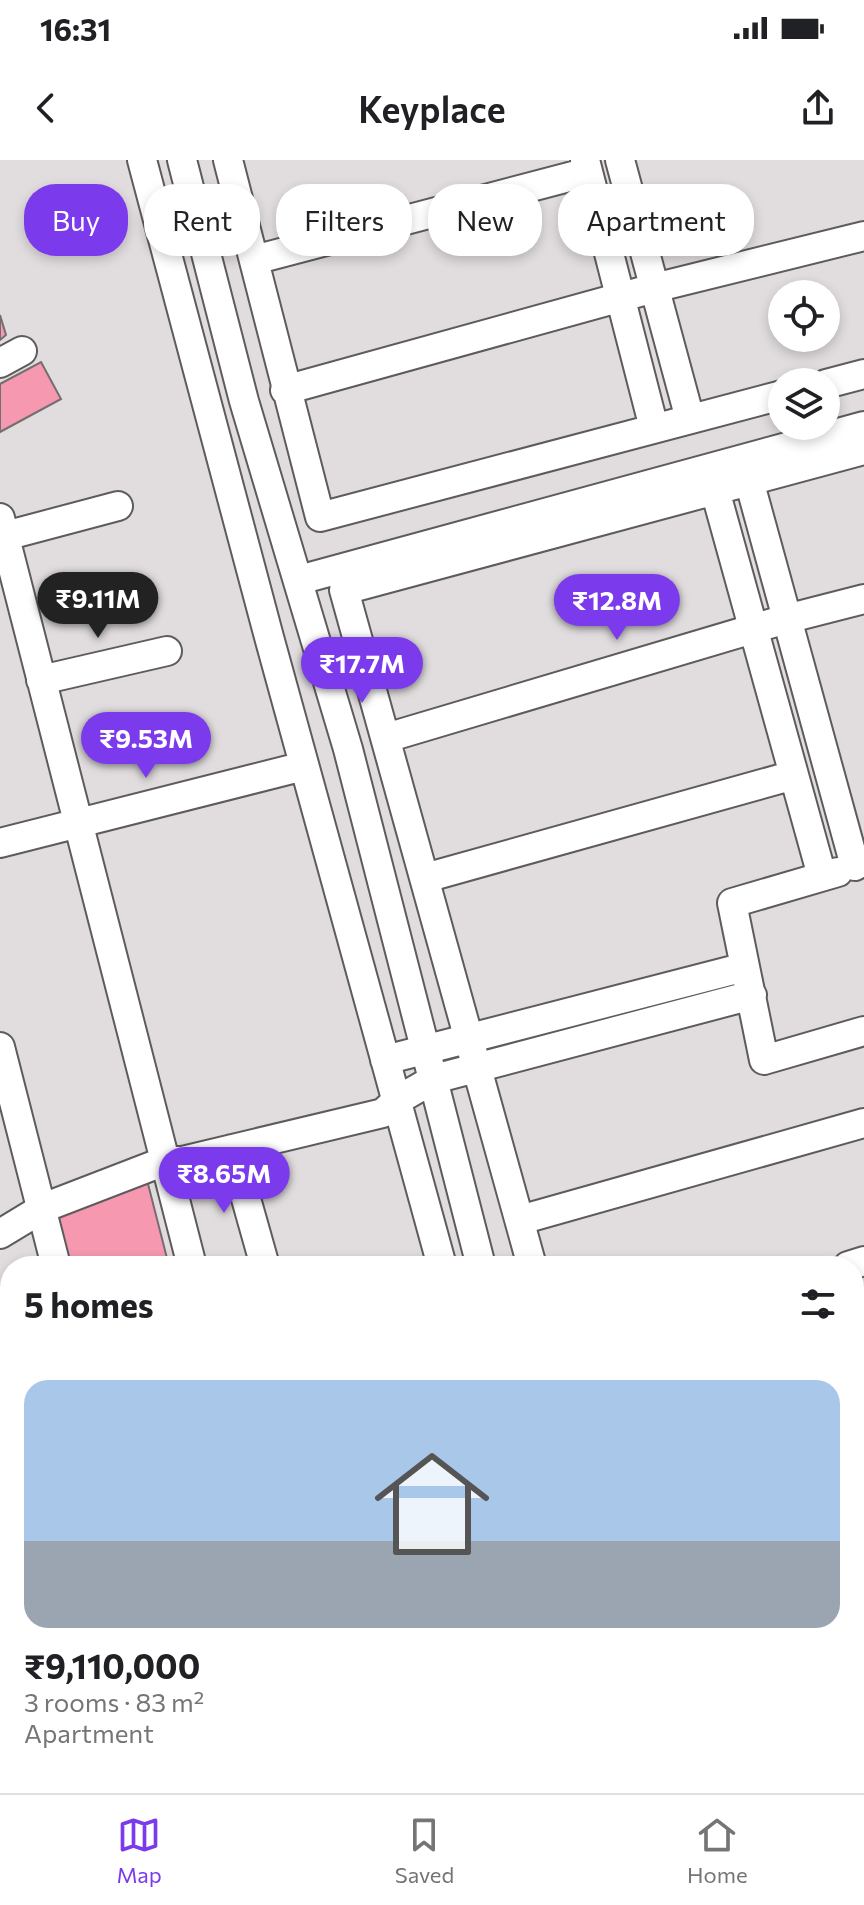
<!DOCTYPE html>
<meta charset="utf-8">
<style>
:root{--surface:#fff;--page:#f6f6f6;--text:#202124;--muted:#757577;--line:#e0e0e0;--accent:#7c3aed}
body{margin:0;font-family:Commissioner,sans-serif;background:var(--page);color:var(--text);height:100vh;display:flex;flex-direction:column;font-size:30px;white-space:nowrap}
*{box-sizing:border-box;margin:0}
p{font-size:26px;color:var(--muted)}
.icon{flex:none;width:44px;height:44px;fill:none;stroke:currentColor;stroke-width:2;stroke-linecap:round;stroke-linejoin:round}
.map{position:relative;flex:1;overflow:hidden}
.drawer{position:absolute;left:0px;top:1096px;width:864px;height:538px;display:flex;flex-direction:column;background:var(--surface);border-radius:32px 32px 0 0;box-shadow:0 4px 12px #0003}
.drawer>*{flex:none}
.banner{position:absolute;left:24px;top:24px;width:816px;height:72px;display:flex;gap:16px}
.controls{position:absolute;left:768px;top:120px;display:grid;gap:16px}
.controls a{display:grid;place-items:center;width:72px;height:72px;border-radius:50%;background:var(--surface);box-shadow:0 4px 12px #0003;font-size:40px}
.price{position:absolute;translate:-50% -68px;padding:0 18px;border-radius:28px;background:var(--accent);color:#fff;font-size:26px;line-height:52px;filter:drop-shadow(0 2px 4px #0008)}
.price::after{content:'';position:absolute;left:50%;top:48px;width:24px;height:18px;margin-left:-12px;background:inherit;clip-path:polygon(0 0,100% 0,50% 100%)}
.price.current{background:#222;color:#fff}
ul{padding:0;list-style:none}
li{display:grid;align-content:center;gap:16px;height:424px;padding:0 24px}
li+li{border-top:2px solid var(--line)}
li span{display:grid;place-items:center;height:248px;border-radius:24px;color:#555}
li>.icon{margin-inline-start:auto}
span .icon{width:144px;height:144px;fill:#fffc;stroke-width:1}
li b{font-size:34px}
h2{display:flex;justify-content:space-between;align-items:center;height:96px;padding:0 24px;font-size:34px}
.chip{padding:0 28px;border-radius:32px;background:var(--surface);box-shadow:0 4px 12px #0003;font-size:28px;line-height:72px}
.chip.current{background:var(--accent);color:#fff}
.status{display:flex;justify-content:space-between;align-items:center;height:56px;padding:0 40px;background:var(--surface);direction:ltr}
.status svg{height:22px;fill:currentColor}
header{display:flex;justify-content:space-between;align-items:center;height:104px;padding:0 24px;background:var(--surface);font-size:36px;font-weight:600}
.tab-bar{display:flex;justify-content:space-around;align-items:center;height:112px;border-top:2px solid var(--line);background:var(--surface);font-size:22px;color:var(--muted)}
.tab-bar a{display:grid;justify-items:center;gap:4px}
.tab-bar .current{color:var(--accent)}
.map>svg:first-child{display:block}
</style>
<div class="status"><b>16:31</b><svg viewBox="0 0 49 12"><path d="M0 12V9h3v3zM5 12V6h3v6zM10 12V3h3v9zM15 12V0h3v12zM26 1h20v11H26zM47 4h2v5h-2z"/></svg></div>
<header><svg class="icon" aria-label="back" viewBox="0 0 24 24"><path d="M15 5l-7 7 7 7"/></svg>Keyplace<svg class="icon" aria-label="share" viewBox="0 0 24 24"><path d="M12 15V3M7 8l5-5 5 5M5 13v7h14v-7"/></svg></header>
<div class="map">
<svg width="864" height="1633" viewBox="0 0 864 1633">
<rect width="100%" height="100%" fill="#e1ddde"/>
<path fill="#f598b0" stroke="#736f70" stroke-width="2" d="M 0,155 L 6,175 L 0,180 Z
M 41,202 L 61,239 L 0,272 L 0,224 Z
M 147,1020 L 169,1106 L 70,1106 L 56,1054 Z"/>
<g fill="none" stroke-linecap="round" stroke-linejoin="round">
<defs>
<path id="street" d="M 142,0 L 269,477 L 442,1106
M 182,0 L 244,241 L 348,589 L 481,1106
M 228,0 L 320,357 L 782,235
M 585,0 L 654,268
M 620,0 L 690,259
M 254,100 L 588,12
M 0,203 L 22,191
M 826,224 L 864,214
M 285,230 L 654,128 L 864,76
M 744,302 L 855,706
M 710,312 L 822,716
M 0,358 L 192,1106
M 5,376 L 118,346
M 299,420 L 864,266
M 41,520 L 167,491
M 386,578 L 786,459 L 864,439
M 0,683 L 304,606
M 838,712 L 732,743 L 764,900 L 864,871
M 425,718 L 794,615
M 0,887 L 56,1106
M 385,900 L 745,807
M 232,989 L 265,1106
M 520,1060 L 864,963
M 0,1074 L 43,1048 L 165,1001 L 182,1001 L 383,953 L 396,941 L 434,919 L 752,835
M 532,1106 L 344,430 L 864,290
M 848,1106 L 864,1101
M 854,1251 L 864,1248
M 854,1279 L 864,1276
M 0,1349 L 10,1346
M 854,1479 L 864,1476
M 0,1489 L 10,1486
M 586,1624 L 588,1633
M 622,1624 L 625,1633
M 674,1624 L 677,1633
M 836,1624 L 839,1633"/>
</defs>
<use href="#street" stroke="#5e5b5c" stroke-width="32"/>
<use href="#street" stroke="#fff" stroke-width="28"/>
</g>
</svg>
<div class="controls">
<a><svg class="icon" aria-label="locate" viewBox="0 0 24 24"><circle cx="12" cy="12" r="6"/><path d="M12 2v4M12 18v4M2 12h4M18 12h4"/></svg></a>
<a><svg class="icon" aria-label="layers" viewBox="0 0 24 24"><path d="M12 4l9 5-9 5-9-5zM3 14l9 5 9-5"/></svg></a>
</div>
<b class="price current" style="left:98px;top:480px">₹9.11M</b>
<b class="price" style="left:617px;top:482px">₹12.8M</b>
<b class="price" style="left:362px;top:545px">₹17.7M</b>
<b class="price" style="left:146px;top:620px">₹9.53M</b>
<b class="price" style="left:224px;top:1055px">₹8.65M</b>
<div class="banner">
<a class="chip current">Buy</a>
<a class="chip">Rent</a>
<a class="chip">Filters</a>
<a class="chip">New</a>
<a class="chip">Apartment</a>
</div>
<section class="drawer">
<h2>5 homes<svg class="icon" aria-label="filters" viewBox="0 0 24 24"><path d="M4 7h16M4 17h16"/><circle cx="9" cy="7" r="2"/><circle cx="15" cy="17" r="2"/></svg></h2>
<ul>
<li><span style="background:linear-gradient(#a9c7e8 65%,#9aa5b1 0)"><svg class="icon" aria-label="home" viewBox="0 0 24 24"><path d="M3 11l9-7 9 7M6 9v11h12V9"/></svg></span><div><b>₹9,110,000</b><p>3 rooms · 83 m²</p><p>Apartment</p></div></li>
</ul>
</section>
</div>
<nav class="tab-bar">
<a class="current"><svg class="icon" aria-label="map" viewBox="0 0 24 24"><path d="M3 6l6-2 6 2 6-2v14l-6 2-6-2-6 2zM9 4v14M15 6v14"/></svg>Map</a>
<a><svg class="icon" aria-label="saved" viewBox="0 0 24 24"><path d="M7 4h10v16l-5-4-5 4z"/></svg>Saved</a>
<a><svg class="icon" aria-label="home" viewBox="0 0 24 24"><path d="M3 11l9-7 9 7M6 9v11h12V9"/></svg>Home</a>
</nav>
